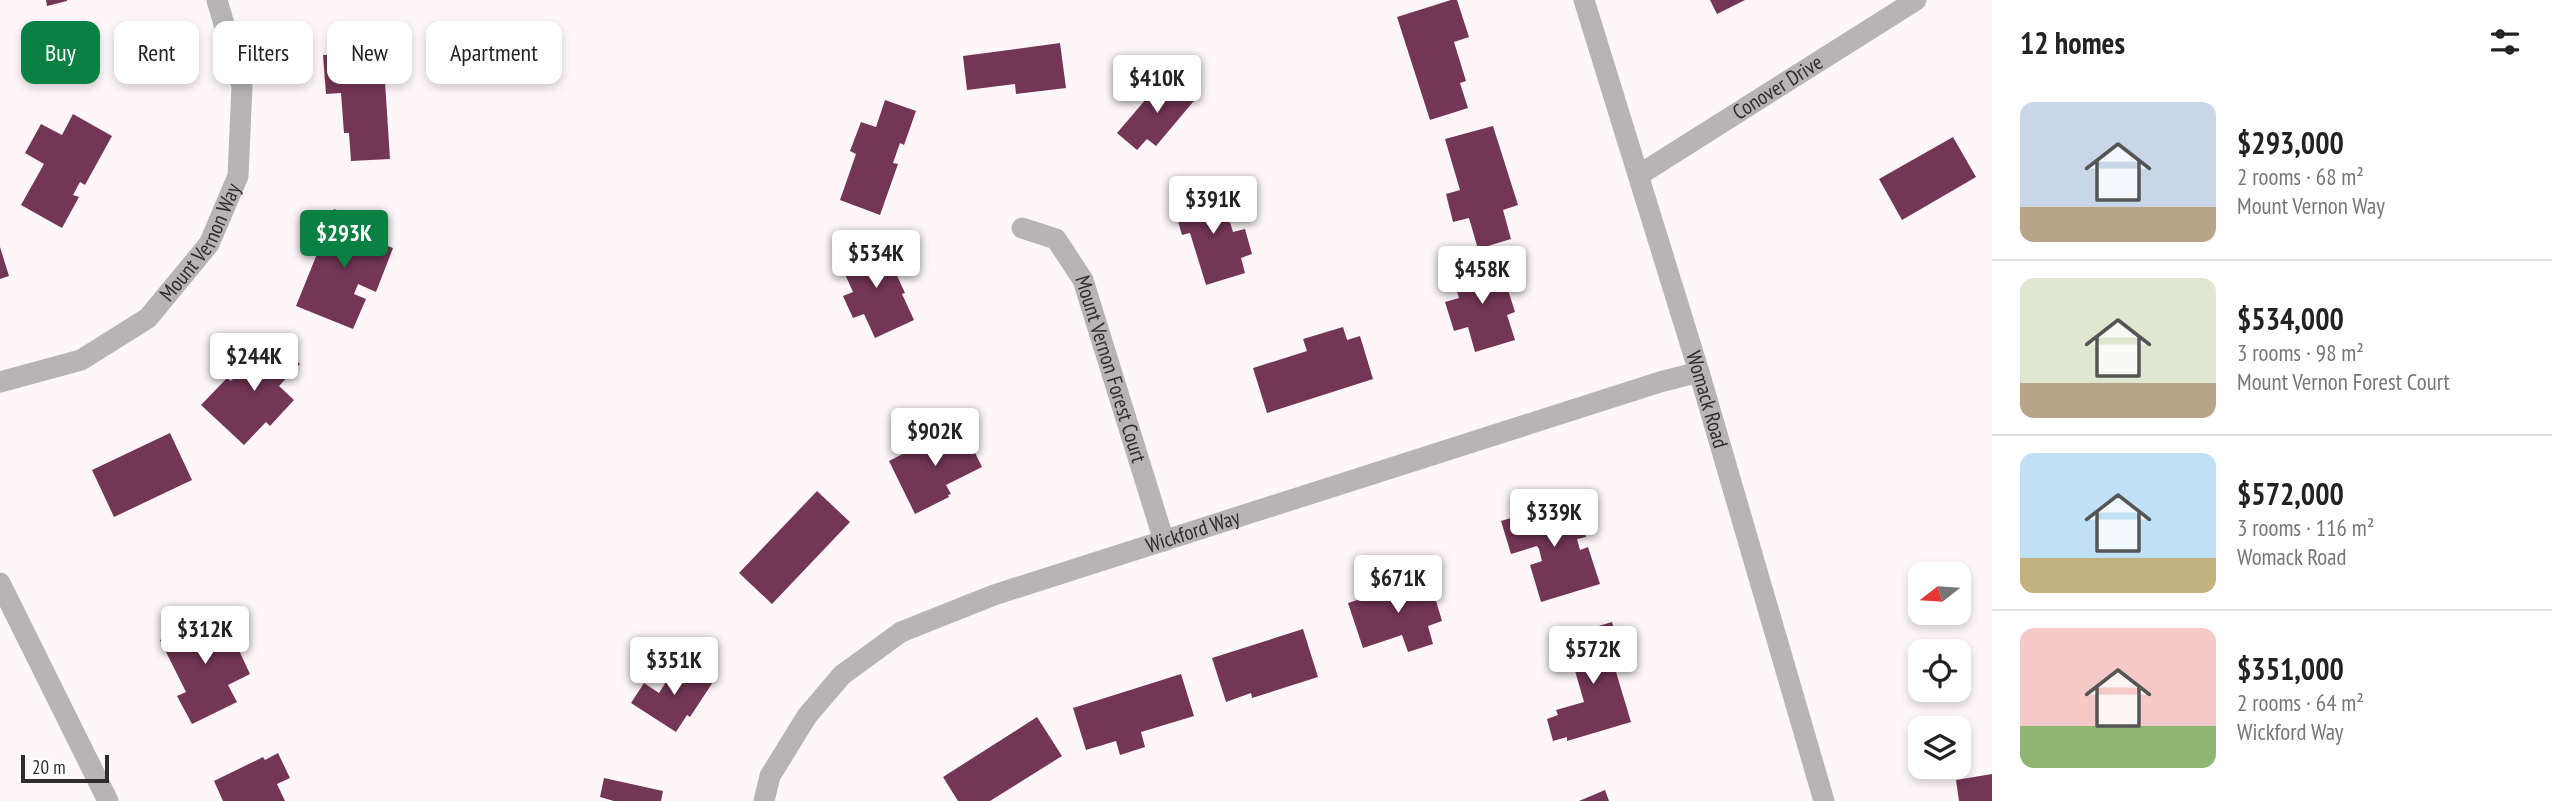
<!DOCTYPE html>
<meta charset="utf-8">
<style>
:root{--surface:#fff;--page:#f6f6f6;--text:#222;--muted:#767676;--line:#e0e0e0;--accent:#0b8043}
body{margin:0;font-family:"PT Sans Narrow",sans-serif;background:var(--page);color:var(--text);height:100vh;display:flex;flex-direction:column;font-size:26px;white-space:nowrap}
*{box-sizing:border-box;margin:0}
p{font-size:23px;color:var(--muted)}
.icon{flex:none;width:38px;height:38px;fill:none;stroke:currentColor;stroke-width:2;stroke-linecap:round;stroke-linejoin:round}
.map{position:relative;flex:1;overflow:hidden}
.panel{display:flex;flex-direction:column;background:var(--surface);width:560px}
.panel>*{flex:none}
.banner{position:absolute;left:21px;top:21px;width:665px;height:63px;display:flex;gap:14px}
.needle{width:46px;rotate:253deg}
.fabs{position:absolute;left:1908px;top:562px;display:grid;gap:14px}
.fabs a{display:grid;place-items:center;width:63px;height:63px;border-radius:14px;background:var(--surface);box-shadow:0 4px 10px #0003;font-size:35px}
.scale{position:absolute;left:21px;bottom:18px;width:88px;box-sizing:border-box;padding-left:7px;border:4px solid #2e2c2d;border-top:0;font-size:19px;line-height:24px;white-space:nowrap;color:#2e2c2d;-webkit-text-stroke:5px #fff;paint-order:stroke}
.price{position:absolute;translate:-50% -60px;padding:0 16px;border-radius:7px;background:#fff;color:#222;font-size:23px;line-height:46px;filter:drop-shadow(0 2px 4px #0008)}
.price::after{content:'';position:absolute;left:50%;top:42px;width:21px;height:16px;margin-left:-10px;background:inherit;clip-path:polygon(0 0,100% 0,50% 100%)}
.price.selected{background:var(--accent);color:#fff}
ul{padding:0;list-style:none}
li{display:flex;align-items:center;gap:21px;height:175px;padding:0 28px}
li+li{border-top:2px solid var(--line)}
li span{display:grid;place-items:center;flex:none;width:196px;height:140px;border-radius:14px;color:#555}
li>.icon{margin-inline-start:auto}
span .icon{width:84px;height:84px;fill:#fffc;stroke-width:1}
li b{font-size:30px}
h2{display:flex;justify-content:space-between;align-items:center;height:84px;padding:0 28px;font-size:30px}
.pill{padding:0 24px;border-radius:14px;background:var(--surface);box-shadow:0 4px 10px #0003;font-size:24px;line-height:63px}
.pill.selected{background:var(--accent);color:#fff}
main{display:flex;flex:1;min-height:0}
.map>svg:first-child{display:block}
</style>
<main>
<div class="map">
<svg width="1992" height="801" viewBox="0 0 1992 801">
<rect width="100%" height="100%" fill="#fdf7f9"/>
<path fill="#743657" d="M 46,0 L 67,0 L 67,1 L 47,6 Z
M 1451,0 L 1457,0 L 1469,37 L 1454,42 L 1466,81 L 1460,83 L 1468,108 L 1430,120 L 1397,17 Z
M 1710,0 L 1745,0 L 1717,14 Z
M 1060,43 L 1066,88 L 1016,94 L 1015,84 L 967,90 L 963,56 Z
M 383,51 L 390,159 L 351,161 L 349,133 L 344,133 L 341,93 L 326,94 L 323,55 Z
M 1181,81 L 1198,96 L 1156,146 L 1147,139 L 1137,150 L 1117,133 L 1158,85 L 1169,94 Z
M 885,100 L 916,111 L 904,145 L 900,143 L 893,163 L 898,164 L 880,215 L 840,200 L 856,154 L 850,151 L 861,122 L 876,127 Z
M 73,114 L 112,136 L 85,185 L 80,182 L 73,195 L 79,197 L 62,228 L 21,205 L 44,164 L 25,153 L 41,124 L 62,135 Z
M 1493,126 L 1518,205 L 1503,210 L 1511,239 L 1478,249 L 1469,218 L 1453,222 L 1446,194 L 1460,190 L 1445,139 Z
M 1953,137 L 1976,177 L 1902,220 L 1879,179 Z
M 1220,189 L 1233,232 L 1245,229 L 1252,254 L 1241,258 L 1245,273 L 1206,285 L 1190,233 L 1182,235 L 1173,204 Z
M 334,209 L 371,224 L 366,238 L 393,248 L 376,292 L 358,284 L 354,294 L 366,299 L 353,329 L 296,306 L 317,254 L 319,255 L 321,244 L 324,243 L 321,242 Z
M 881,241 L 905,293 L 902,294 L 914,320 L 875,338 L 864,314 L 853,318 L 843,296 L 853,292 L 839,261 Z
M 0,247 L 9,276 L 0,279 Z
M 1492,260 L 1497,276 L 1503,274 L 1515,312 L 1507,315 L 1515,340 L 1475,352 L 1468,327 L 1454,331 L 1445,302 L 1459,298 L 1451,272 Z
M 1343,327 L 1347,340 L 1360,336 L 1373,379 L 1267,413 L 1253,368 L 1307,351 L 1303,339 Z
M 271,338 L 300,364 L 279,386 L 294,400 L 270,426 L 266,422 L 244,445 L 201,405 L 227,378 L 231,381 Z
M 961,424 L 982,467 L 946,485 L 951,494 L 948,495 L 949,497 L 915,514 L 889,461 Z
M 170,433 L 192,480 L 114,517 L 92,470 Z
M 817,491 L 850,522 L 772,604 L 739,573 Z
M 1574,499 L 1586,537 L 1577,539 L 1580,550 L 1588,547 L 1600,584 L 1541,602 L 1530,565 L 1542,561 L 1539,549 L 1537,546 L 1511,554 L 1501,521 Z
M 1426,578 L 1429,585 L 1431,584 L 1442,621 L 1428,626 L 1433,644 L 1408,652 L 1402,635 L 1363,648 L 1348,603 Z
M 215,608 L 229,635 L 219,640 L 224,650 L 236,644 L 250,674 L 228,685 L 237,702 L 192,724 L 177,696 L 186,692 L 160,640 L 185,627 L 184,624 Z
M 1612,622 L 1623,659 L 1613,662 L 1631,722 L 1567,741 L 1567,737 L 1553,741 L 1547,719 L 1558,715 L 1556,710 L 1584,702 L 1565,636 Z
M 1303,629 L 1318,677 L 1252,698 L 1251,693 L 1226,702 L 1212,658 Z
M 680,660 L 713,682 L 690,717 L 687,715 L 676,732 L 631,703 L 644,683 L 659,693 Z
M 1181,674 L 1194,716 L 1141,732 L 1145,747 L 1120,755 L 1116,741 L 1086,750 L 1073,708 Z
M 1037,717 L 1062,756 L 990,801 L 958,801 L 943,777 Z
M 278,753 L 290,778 L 277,784 L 285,801 L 223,801 L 214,781 L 263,757 L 265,760 Z
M 1992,774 L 1992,801 L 1959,801 L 1956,780 Z
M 604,778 L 663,791 L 661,801 L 614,801 L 600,797 Z
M 1605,790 L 1609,801 L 1579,801 Z"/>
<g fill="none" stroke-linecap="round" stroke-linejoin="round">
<g stroke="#b7b4b5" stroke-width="21">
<path id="s1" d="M 1584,0 L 1699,372 L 1824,801"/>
<path id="s2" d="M 1639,175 L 1916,0"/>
<path id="s3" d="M 1022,228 L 1056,239 L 1083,280 L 1164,541"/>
<path id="s4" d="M 0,382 L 81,360 L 148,318 L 209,244 L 238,176 L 242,86 L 217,0"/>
<path d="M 0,583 L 108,801"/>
<path id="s5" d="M 764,801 L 770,776 L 807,716 L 842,675 L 901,632 L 994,595 L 1660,382 L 1699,372"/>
</g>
</g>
<g text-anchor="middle" stroke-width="7" stroke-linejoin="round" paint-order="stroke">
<g font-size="21" fill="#2e2c2d" stroke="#fff">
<text dy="7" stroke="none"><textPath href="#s2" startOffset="164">Conover Drive</textPath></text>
<text dy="7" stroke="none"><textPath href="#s4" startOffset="256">Mount Vernon Way</textPath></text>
<text dy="7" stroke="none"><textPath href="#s3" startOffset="178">Mount Vernon Forest Court</textPath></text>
<text dy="7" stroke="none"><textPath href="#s1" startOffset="418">Womack Road</textPath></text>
<text dy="7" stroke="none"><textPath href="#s5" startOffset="532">Wickford Way</textPath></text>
</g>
</g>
</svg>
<div class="fabs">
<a><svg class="needle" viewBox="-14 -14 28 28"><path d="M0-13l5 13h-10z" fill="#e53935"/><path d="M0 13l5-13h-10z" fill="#767676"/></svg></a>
<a><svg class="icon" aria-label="locate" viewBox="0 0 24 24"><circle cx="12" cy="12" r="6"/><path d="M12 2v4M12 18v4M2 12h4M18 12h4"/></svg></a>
<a><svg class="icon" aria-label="layers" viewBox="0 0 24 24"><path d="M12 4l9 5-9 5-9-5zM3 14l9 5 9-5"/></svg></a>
</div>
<div class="scale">20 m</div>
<b class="price" style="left:1157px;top:115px">$410K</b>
<b class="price" style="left:1213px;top:236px">$391K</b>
<b class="price selected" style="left:344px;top:270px">$293K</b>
<b class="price" style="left:876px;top:290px">$534K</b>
<b class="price" style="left:1482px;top:306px">$458K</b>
<b class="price" style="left:254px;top:393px">$244K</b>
<b class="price" style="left:935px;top:468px">$902K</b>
<b class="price" style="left:1554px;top:549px">$339K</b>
<b class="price" style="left:1398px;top:615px">$671K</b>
<b class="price" style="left:205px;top:666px">$312K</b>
<b class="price" style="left:1593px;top:686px">$572K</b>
<b class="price" style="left:674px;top:697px">$351K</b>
<div class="banner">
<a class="pill selected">Buy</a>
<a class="pill">Rent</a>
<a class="pill">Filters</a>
<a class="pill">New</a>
<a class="pill">Apartment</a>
</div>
</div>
<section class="panel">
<h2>12 homes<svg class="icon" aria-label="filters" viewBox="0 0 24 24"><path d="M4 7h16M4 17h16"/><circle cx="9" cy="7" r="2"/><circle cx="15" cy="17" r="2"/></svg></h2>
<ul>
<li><span style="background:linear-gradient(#c9d6e8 75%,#b9a48a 0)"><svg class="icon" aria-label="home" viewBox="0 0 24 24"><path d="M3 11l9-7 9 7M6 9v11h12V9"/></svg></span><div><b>$293,000</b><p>2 rooms · 68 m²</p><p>Mount Vernon Way</p></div></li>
<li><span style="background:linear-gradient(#dfe7d0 75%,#b9a48a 0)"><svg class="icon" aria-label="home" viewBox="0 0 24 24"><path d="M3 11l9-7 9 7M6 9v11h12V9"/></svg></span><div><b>$534,000</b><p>3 rooms · 98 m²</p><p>Mount Vernon Forest Court</p></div></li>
<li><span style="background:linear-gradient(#bfe0f5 75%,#c2b280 0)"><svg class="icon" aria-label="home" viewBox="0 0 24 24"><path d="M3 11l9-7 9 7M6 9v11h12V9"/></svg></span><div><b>$572,000</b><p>3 rooms · 116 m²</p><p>Womack Road</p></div></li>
<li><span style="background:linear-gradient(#f6c9c9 70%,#8fb573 0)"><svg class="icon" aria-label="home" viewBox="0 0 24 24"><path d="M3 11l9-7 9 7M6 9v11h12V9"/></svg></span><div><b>$351,000</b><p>2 rooms · 64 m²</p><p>Wickford Way</p></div></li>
</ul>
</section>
</main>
